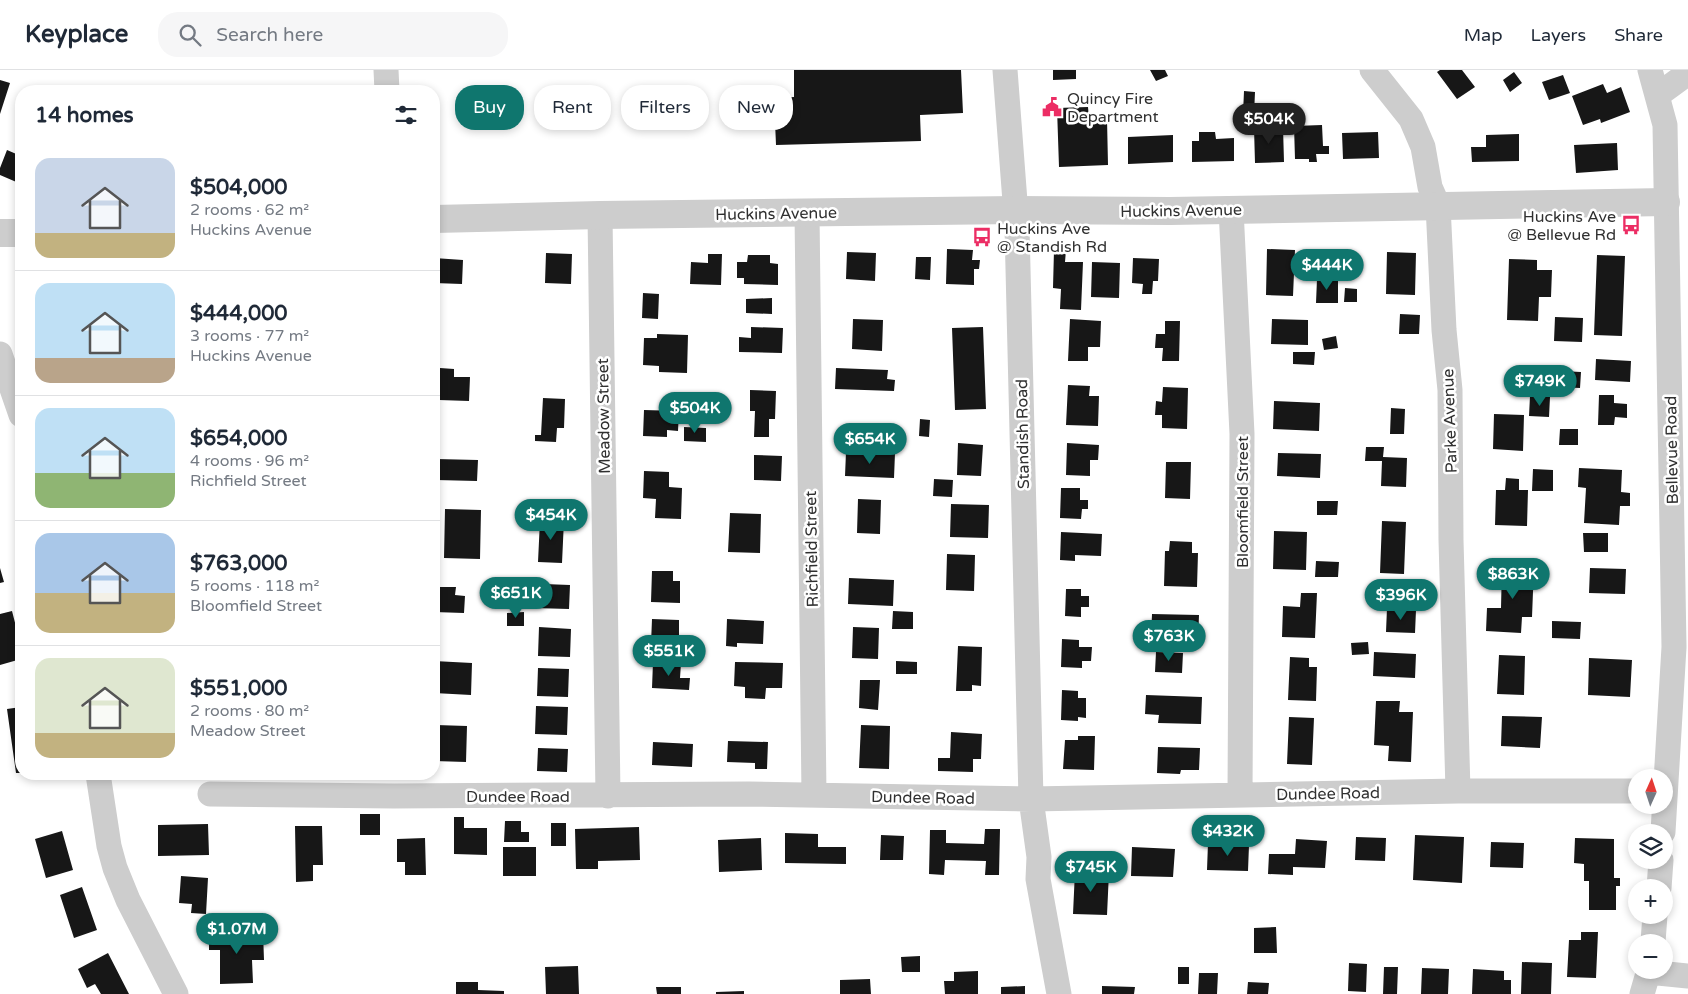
<!DOCTYPE html>
<meta charset="utf-8">
<style>
:root{--surface:#fff;--page:#f6f6f7;--text:#1f2937;--muted:#747a83;--line:#e0e1e3;--accent:#0f766e}
body{margin:0;font-family:"Varela Round",sans-serif;background:var(--page);color:var(--text);height:100vh;display:flex;flex-direction:column;font-size:19px;white-space:nowrap}
*{box-sizing:border-box;margin:0}
p{font-size:16px;color:var(--muted)}
.icon{flex:none;width:28px;height:28px;fill:none;stroke:currentColor;stroke-width:2;stroke-linecap:round;stroke-linejoin:round}
.map{position:relative;flex:1;overflow:hidden}
.sheet{position:absolute;left:15px;top:15px;width:425px;height:695px;display:flex;flex-direction:column;background:var(--surface);border-radius:20px;box-shadow:0 2px 8px #0003}
.sheet>*{flex:none}
.top-card{position:absolute;left:455px;top:15px;width:475px;height:45px;display:flex;gap:10px}
.needle{width:32px;rotate:3deg}
.tools{position:absolute;left:1628px;top:699px;display:grid;gap:10px}
.tools a{display:grid;place-items:center;width:45px;height:45px;border-radius:50%;background:var(--surface);box-shadow:0 2px 8px #0003;font-size:25px}
.price{position:absolute;translate:-50% -42px;padding:0 11px;border-radius:18px;background:var(--accent);color:#fff;font-size:16px;line-height:32px;filter:drop-shadow(0 1px 2px #0008)}
.price::after{content:'';position:absolute;left:50%;top:30px;width:15px;height:11px;margin-left:-8px;background:inherit;clip-path:polygon(0 0,100% 0,50% 100%)}
.price.current{background:#222;color:#fff}
ul{padding:0;list-style:none}
li{display:flex;align-items:center;gap:15px;height:125px;padding:0 20px}
li+li{border-top:1px solid var(--line)}
li span{display:grid;place-items:center;flex:none;width:140px;height:100px;border-radius:15px;color:#555}
li>.icon{margin-inline-start:auto}
span .icon{width:60px;height:60px;fill:#fffc;stroke-width:1}
li b{font-size:21px}
h2{display:flex;justify-content:space-between;align-items:center;height:60px;padding:0 20px;font-size:21px}
.tag{padding:0 18px;border-radius:20px;background:var(--surface);box-shadow:0 2px 8px #0003;font-size:18px;line-height:45px}
.tag.current{background:var(--accent);color:#fff}
header{display:flex;align-items:center;gap:30px;box-sizing:border-box;height:70px;padding:0 25px;background:var(--surface);border-bottom:1px solid var(--line)}
header strong{font-size:24px}
nav{display:flex;gap:28px;margin-inline-start:auto;font-size:18px}
.search{width:350px;height:45px;background:var(--page);display:flex;align-items:center;gap:12px;box-sizing:border-box;padding:0 18px;border-radius:20px;color:var(--muted);font-size:19px}
.map>svg:first-child{display:block}
</style>
<header>
<strong>Keyplace</strong>
<div class="search"><svg class="icon" aria-label="search" viewBox="0 0 24 24"><circle cx="10" cy="10" r="6"/><path d="M15 15l6 6"/></svg>Search here</div>
<nav><a>Map</a><a>Layers</a><a>Share</a></nav>
</header>
<div class="map">
<svg width="1688" height="924" viewBox="0 0 1688 924">
<rect width="100%" height="100%" fill="#fff"/>
<path fill="#171717" d="M 794,0 L 961,0 L 963,43 L 920,45 L 921,71 L 776,75 L 774,28 L 794,27 Z
M 1053,0 L 1076,0 L 1076,9 L 1053,10 Z
M 1150,0 L 1165,0 L 1168,6 L 1156,11 Z
M 1440,0 L 1462,0 L 1475,17 L 1457,29 L 1437,2 Z
M 1514,2 L 1522,13 L 1510,22 L 1503,10 Z
M 1563,5 L 1570,23 L 1549,30 L 1542,12 Z
M 0,10 L 10,13 L 0,44 Z
M 1603,14 L 1607,23 L 1621,17 L 1630,42 L 1601,53 L 1600,49 L 1583,55 L 1572,26 Z
M 1244,21 L 1255,22 L 1254,45 L 1243,44 Z
M 1088,37 L 1089,49 L 1107,49 L 1108,95 L 1059,97 L 1057,38 Z
M 1322,55 L 1323,76 L 1329,76 L 1329,84 L 1316,84 L 1317,92 L 1309,92 L 1309,89 L 1295,89 L 1294,56 Z
M 1283,57 L 1284,92 L 1255,93 L 1254,58 Z
M 1199,62 L 1215,62 L 1216,69 L 1234,68 L 1234,91 L 1192,92 L 1192,71 L 1199,71 Z
M 1378,62 L 1379,88 L 1343,89 L 1342,63 Z
M 1519,64 L 1519,91 L 1472,92 L 1471,77 L 1486,77 L 1486,65 Z
M 1173,65 L 1173,92 L 1128,94 L 1128,67 Z
M 1617,73 L 1618,100 L 1576,103 L 1574,75 Z
M 7,80 L 21,86 L 21,114 L 0,105 L 0,98 Z
M 947,179 L 973,180 L 972,190 L 980,190 L 979,199 L 974,199 L 974,215 L 946,214 Z
M 1267,179 L 1295,180 L 1293,226 L 1266,225 Z
M 1054,180 L 1066,180 L 1065,192 L 1083,192 L 1081,240 L 1060,239 L 1061,219 L 1053,218 Z
M 847,182 L 876,183 L 875,211 L 846,209 Z
M 1387,182 L 1416,183 L 1415,225 L 1386,224 Z
M 546,183 L 572,184 L 571,214 L 545,213 Z
M 708,184 L 722,184 L 721,215 L 690,214 L 691,192 L 708,193 Z
M 748,185 L 770,185 L 770,193 L 778,194 L 778,215 L 744,214 L 744,208 L 737,208 L 737,192 L 747,192 Z
M 1597,185 L 1625,186 L 1622,266 L 1594,265 Z
M 916,187 L 931,187 L 930,210 L 915,209 Z
M 434,188 L 463,190 L 462,214 L 434,213 Z
M 1133,188 L 1159,189 L 1158,211 L 1153,211 L 1152,224 L 1142,224 L 1143,214 L 1132,213 Z
M 1509,189 L 1537,190 L 1537,200 L 1552,200 L 1551,227 L 1539,227 L 1538,251 L 1507,250 Z
M 1092,192 L 1120,193 L 1119,228 L 1091,227 Z
M 1317,209 L 1338,210 L 1338,233 L 1316,233 Z
M 1345,218 L 1357,219 L 1357,232 L 1344,232 Z
M 643,223 L 659,224 L 658,249 L 642,248 Z
M 772,228 L 772,244 L 746,243 L 746,229 Z
M 1400,244 L 1420,245 L 1419,264 L 1399,264 Z
M 1555,247 L 1583,248 L 1582,272 L 1554,271 Z
M 853,249 L 883,250 L 882,281 L 852,279 Z
M 1070,249 L 1101,251 L 1100,277 L 1088,277 L 1088,291 L 1068,291 Z
M 1272,249 L 1308,250 L 1308,275 L 1271,274 Z
M 1165,251 L 1180,251 L 1179,291 L 1162,291 L 1163,278 L 1155,278 L 1156,264 L 1165,264 Z
M 751,257 L 783,258 L 782,283 L 739,282 L 739,267 L 751,268 Z
M 983,257 L 986,339 L 955,340 L 952,258 Z
M 657,264 L 688,265 L 687,303 L 659,302 L 659,296 L 643,295 L 644,268 L 657,268 Z
M 1336,266 L 1338,278 L 1324,280 L 1322,269 Z
M 1293,282 L 1315,282 L 1314,295 L 1293,294 Z
M 1596,289 L 1631,291 L 1630,312 L 1595,310 Z
M 440,298 L 454,299 L 454,307 L 470,307 L 469,331 L 439,330 Z
M 836,298 L 888,300 L 887,309 L 895,310 L 894,321 L 835,319 Z
M 1560,301 L 1581,302 L 1580,318 L 1559,317 Z
M 1068,315 L 1090,316 L 1089,326 L 1099,326 L 1098,356 L 1066,355 Z
M 1163,317 L 1188,318 L 1187,359 L 1162,358 L 1162,345 L 1155,345 L 1156,331 L 1162,332 Z
M 750,320 L 776,321 L 775,349 L 769,349 L 769,367 L 754,367 L 755,341 L 750,341 Z
M 1599,325 L 1614,325 L 1614,333 L 1627,334 L 1627,348 L 1615,347 L 1614,355 L 1598,355 Z
M 1530,326 L 1550,327 L 1549,347 L 1529,346 Z
M 543,328 L 565,329 L 564,358 L 557,358 L 556,372 L 535,371 L 535,365 L 541,365 Z
M 1274,331 L 1320,333 L 1319,361 L 1273,359 Z
M 1391,338 L 1405,339 L 1404,364 L 1390,364 Z
M 644,340 L 679,341 L 678,361 L 667,360 L 667,367 L 643,366 Z
M 1494,344 L 1524,345 L 1523,381 L 1493,379 Z
M 920,349 L 930,350 L 929,367 L 919,366 Z
M 684,357 L 706,358 L 706,372 L 684,371 Z
M 1560,359 L 1578,359 L 1578,375 L 1559,375 Z
M 958,373 L 983,375 L 981,406 L 957,405 Z
M 1067,373 L 1099,375 L 1098,390 L 1090,390 L 1090,406 L 1066,405 Z
M 1366,377 L 1384,377 L 1383,387 L 1407,388 L 1406,417 L 1381,416 L 1382,391 L 1365,391 Z
M 846,382 L 895,383 L 894,408 L 845,406 Z
M 1278,383 L 1321,384 L 1320,408 L 1277,406 Z
M 754,385 L 782,386 L 781,411 L 754,410 Z
M 436,389 L 478,390 L 477,411 L 436,410 Z
M 1166,392 L 1191,392 L 1190,429 L 1165,428 Z
M 1579,398 L 1622,400 L 1621,422 L 1630,423 L 1630,436 L 1620,436 L 1619,455 L 1584,453 L 1586,418 L 1578,417 Z
M 1533,399 L 1553,400 L 1553,421 L 1532,421 Z
M 644,401 L 669,402 L 669,417 L 682,418 L 681,449 L 655,448 L 656,429 L 643,428 Z
M 1506,408 L 1519,409 L 1519,420 L 1528,420 L 1527,456 L 1495,455 L 1496,420 L 1505,420 Z
M 934,409 L 953,410 L 952,427 L 933,426 Z
M 1061,418 L 1080,418 L 1080,430 L 1088,430 L 1088,439 L 1082,439 L 1081,449 L 1060,448 Z
M 858,429 L 881,430 L 880,464 L 857,463 Z
M 1317,431 L 1338,431 L 1337,445 L 1317,445 Z
M 951,434 L 989,435 L 988,468 L 950,467 Z
M 445,439 L 481,440 L 480,489 L 444,488 Z
M 730,443 L 761,444 L 760,483 L 728,482 Z
M 540,450 L 564,450 L 562,493 L 538,492 Z
M 1382,451 L 1406,452 L 1404,504 L 1380,503 Z
M 1274,461 L 1307,462 L 1306,500 L 1273,499 Z
M 1061,462 L 1102,464 L 1101,486 L 1075,485 L 1075,491 L 1060,490 Z
M 1583,463 L 1608,463 L 1608,482 L 1584,482 Z
M 1170,471 L 1192,472 L 1192,483 L 1198,483 L 1197,517 L 1164,516 L 1165,481 L 1169,481 Z
M 947,484 L 975,485 L 974,521 L 946,520 Z
M 1316,491 L 1339,492 L 1338,507 L 1315,507 Z
M 1502,495 L 1534,496 L 1532,547 L 1522,547 L 1521,563 L 1486,561 L 1487,538 L 1501,538 Z
M 0,498 L 4,512 L 0,513 Z
M 1590,498 L 1626,499 L 1625,524 L 1589,523 Z
M 652,501 L 673,501 L 673,511 L 680,511 L 680,533 L 651,532 Z
M 849,508 L 894,510 L 893,536 L 848,534 Z
M 544,514 L 570,515 L 569,539 L 534,538 L 535,524 L 543,524 Z
M 434,517 L 456,517 L 455,525 L 465,526 L 464,543 L 434,542 Z
M 1066,519 L 1081,519 L 1081,526 L 1089,526 L 1089,537 L 1081,537 L 1081,547 L 1065,546 Z
M 1301,523 L 1317,523 L 1315,568 L 1282,567 L 1283,536 L 1300,537 Z
M 1387,538 L 1416,540 L 1415,563 L 1386,562 Z
M 12,541 L 21,576 L 21,589 L 0,595 L 0,544 Z
M 893,541 L 913,542 L 913,559 L 892,559 Z
M 524,542 L 524,556 L 507,556 L 507,543 Z
M 1152,544 L 1199,545 L 1198,571 L 1151,569 Z
M 652,549 L 679,550 L 679,575 L 651,574 Z
M 727,549 L 764,551 L 763,574 L 737,573 L 737,577 L 726,576 Z
M 1552,551 L 1581,552 L 1580,569 L 1552,568 Z
M 539,557 L 571,559 L 570,587 L 538,586 Z
M 853,557 L 879,558 L 878,589 L 852,588 Z
M 1062,569 L 1079,570 L 1079,577 L 1092,577 L 1091,591 L 1082,591 L 1082,598 L 1061,597 Z
M 1368,572 L 1369,584 L 1352,585 L 1351,573 Z
M 958,576 L 982,577 L 981,616 L 972,615 L 972,621 L 956,621 Z
M 1156,582 L 1183,583 L 1182,603 L 1155,602 Z
M 1374,582 L 1416,584 L 1415,608 L 1373,606 Z
M 1499,585 L 1525,586 L 1524,625 L 1497,624 Z
M 1290,587 L 1309,588 L 1309,597 L 1317,597 L 1316,631 L 1288,630 Z
M 1589,588 L 1632,590 L 1630,627 L 1588,625 Z
M 434,591 L 472,593 L 471,625 L 434,623 Z
M 896,591 L 917,592 L 917,604 L 896,604 Z
M 653,592 L 681,593 L 680,608 L 690,608 L 689,620 L 652,618 Z
M 735,592 L 783,593 L 782,618 L 766,618 L 765,629 L 745,628 L 745,617 L 734,616 Z
M 538,598 L 569,599 L 568,627 L 537,626 Z
M 860,610 L 880,610 L 878,640 L 859,638 Z
M 1062,620 L 1078,621 L 1078,628 L 1086,628 L 1086,648 L 1078,647 L 1078,651 L 1061,650 Z
M 1146,625 L 1202,627 L 1201,654 L 1158,653 L 1159,645 L 1145,644 Z
M 1376,631 L 1400,631 L 1399,642 L 1413,642 L 1411,692 L 1388,691 L 1389,676 L 1374,675 Z
M 536,636 L 568,637 L 567,665 L 535,664 Z
M 21,637 L 21,703 L 16,703 L 7,639 Z
M 1502,646 L 1542,647 L 1540,678 L 1501,676 Z
M 1289,647 L 1314,648 L 1312,695 L 1287,694 Z
M 436,655 L 467,656 L 466,692 L 434,691 Z
M 861,655 L 890,656 L 889,699 L 859,698 Z
M 951,662 L 982,664 L 981,689 L 973,689 L 973,702 L 938,701 L 938,688 L 950,688 Z
M 1078,666 L 1095,666 L 1094,700 L 1063,699 L 1065,670 L 1078,670 Z
M 728,671 L 768,672 L 767,699 L 755,699 L 755,693 L 727,692 Z
M 653,672 L 693,674 L 692,697 L 652,695 Z
M 1158,677 L 1200,678 L 1199,700 L 1181,700 L 1180,704 L 1157,703 Z
M 538,678 L 568,679 L 567,702 L 537,701 Z
M 360,744 L 380,744 L 380,765 L 360,765 Z
M 454,747 L 464,747 L 464,758 L 487,758 L 487,785 L 454,784 Z
M 505,751 L 521,751 L 521,762 L 529,762 L 529,772 L 504,772 Z
M 551,753 L 566,753 L 566,776 L 551,776 Z
M 208,754 L 209,785 L 158,786 L 158,755 Z
M 295,756 L 322,756 L 323,795 L 313,795 L 313,811 L 296,812 Z
M 639,757 L 640,790 L 598,791 L 598,799 L 576,799 L 575,759 Z
M 985,759 L 1000,759 L 999,805 L 985,805 L 986,791 L 945,790 L 944,805 L 929,804 L 930,760 L 946,760 L 946,773 L 984,774 Z
M 62,761 L 73,800 L 46,808 L 35,769 Z
M 785,763 L 818,764 L 818,777 L 846,777 L 846,794 L 785,793 Z
M 881,765 L 904,766 L 903,790 L 880,790 Z
M 1415,765 L 1464,767 L 1462,813 L 1413,810 Z
M 1356,767 L 1386,768 L 1385,791 L 1355,790 Z
M 425,768 L 426,805 L 405,805 L 405,792 L 397,792 L 397,769 Z
M 761,768 L 762,800 L 719,802 L 718,770 Z
M 1575,768 L 1614,769 L 1614,808 L 1620,808 L 1620,816 L 1616,816 L 1616,840 L 1589,840 L 1589,811 L 1584,811 L 1584,794 L 1574,793 Z
M 1296,769 L 1327,771 L 1325,798 L 1293,797 L 1293,805 L 1268,804 L 1269,784 L 1295,784 Z
M 1491,772 L 1524,773 L 1523,798 L 1490,797 Z
M 1208,773 L 1249,775 L 1248,801 L 1207,800 Z
M 503,777 L 536,777 L 536,806 L 503,806 Z
M 1132,777 L 1175,779 L 1173,807 L 1131,806 Z
M 1075,801 L 1109,802 L 1107,845 L 1073,844 Z
M 181,806 L 208,808 L 206,844 L 191,843 L 192,834 L 179,833 Z
M 82,817 L 97,860 L 74,868 L 60,825 Z
M 1276,857 L 1277,883 L 1254,883 L 1254,858 Z
M 263,862 L 264,890 L 252,890 L 253,913 L 220,914 L 220,880 L 209,880 L 209,863 Z
M 1581,862 L 1598,862 L 1596,908 L 1567,907 L 1569,870 L 1581,870 Z
M 108,883 L 129,924 L 101,924 L 95,914 L 87,918 L 78,899 Z
M 920,886 L 920,902 L 902,902 L 901,887 Z
M 1522,892 L 1552,893 L 1551,924 L 1521,924 Z
M 1349,893 L 1367,894 L 1366,922 L 1348,921 Z
M 578,896 L 579,924 L 546,924 L 545,897 Z
M 1178,897 L 1189,897 L 1189,914 L 1178,914 Z
M 1384,897 L 1398,897 L 1397,924 L 1383,924 Z
M 1422,898 L 1449,899 L 1448,924 L 1421,924 Z
M 1473,899 L 1504,901 L 1504,910 L 1511,910 L 1511,924 L 1472,924 Z
M 978,901 L 978,924 L 945,924 L 944,911 L 954,911 L 954,902 Z
M 1199,903 L 1218,903 L 1217,924 L 1198,924 Z
M 870,909 L 871,924 L 840,924 L 840,910 Z
M 456,912 L 478,912 L 478,920 L 504,921 L 504,924 L 456,924 Z
M 1248,912 L 1269,913 L 1268,924 L 1247,924 Z
M 1025,916 L 1025,924 L 1001,924 L 1001,917 Z
M 1102,916 L 1135,917 L 1134,924 L 1102,924 Z
M 656,917 L 681,917 L 681,924 L 657,924 Z
M 744,921 L 744,924 L 716,924 L 716,922 Z"/>
<g fill="none" stroke-linecap="round" stroke-linejoin="round">
<path stroke="#cdcdcd" stroke-width="25" d="M 386,0 L 387,21
M 1005,0 L 1017,158 L 1031,729 L 1039,787 L 1038,809 L 1059,924
M 1372,0 L 1411,49 L 1423,77 L 1430,117 L 1438,135 L 1444,260 L 1450,320 L 1451,470 L 1458,721
M 1650,0 L 1665,55 L 1674,577 L 1663,762
M 1658,25 L 1688,3
M 1231,139 L 1242,364 L 1240,725
M 807,143 L 814,725
M 600,145 L 608,726
M 0,284 L 21,345
M 98,704 L 109,776 L 115,798 L 128,830 L 176,924
M 210,724 L 394,726 L 749,724 L 1031,729 L 1458,721 L 1636,721
M 1659,818 L 1661,790
M 1653,872 L 1655,845
M 1648,902 L 1688,906
M 1642,924 L 1649,900"/>
<path stroke="#cdcdcd" stroke-width="28" d="M 434,149 L 600,145 L 1016,140 L 1170,141 L 1666,132
M 0,163 L 21,163"/>
</g>
<defs>
<symbol id="civic-bare" viewBox="-9 -9 18 18"><path d="M-.6-6.5H3V-4.5H.6V-3L4-1V1h2V6H-6V1h2V-1L-.6-3ZM-1.2 2.5V6h2.4V2.5Z" fill="#ec2d64" stroke="#fff" stroke-width="2.5" paint-order="stroke"/></symbol>
<symbol id="bus-bare" viewBox="-9 -9 18 18"><path d="M-5-6H5V4H4V6H2V4H-2V6H-4V4H-5ZM-3.5-4V0h7V-4ZM-3.5 1.2v1.5H-2V1.2ZM2 1.2v1.5H3.5V1.2Z" fill="#ec2d64" stroke="#fff" stroke-width="2.5" paint-order="stroke"/></symbol>
</defs>
<g fill-rule="evenodd">
<use href="#civic-bare" x="1038" y="23" width="28" height="28"/>
<use href="#bus-bare" x="1617" y="141" width="28" height="28"/>
<use href="#bus-bare" x="968" y="153" width="28" height="28"/>
</g>
<g text-anchor="middle" stroke-width="5" stroke-linejoin="round" paint-order="stroke">
<g font-size="16" fill="#303030" stroke="#fff" text-anchor="start">
<text x="1067" y="34">Quincy Fire<tspan x="1067" dy="18">Department</tspan></text>
<text x="1616" y="152" text-anchor="end">Huckins Ave<tspan x="1616" dy="18">@ Bellevue Rd</tspan></text>
<text x="997" y="164">Huckins Ave<tspan x="997" dy="18">@ Standish Rd</tspan></text>
</g>
<g font-size="16" fill="#303030" stroke="#fff">
<text transform="translate(1181 140) rotate(-1)" y="6">Huckins Avenue</text>
<text transform="translate(776 143) rotate(-1)" y="6">Huckins Avenue</text>
<text transform="translate(603 346) rotate(-91)" y="6">Meadow Street</text>
<text transform="translate(1449 351) rotate(-92)" y="6">Parke Avenue</text>
<text transform="translate(1022 364) rotate(-91)" y="6">Standish Road</text>
<text transform="translate(1671 380) rotate(-91)" y="6">Bellevue Road</text>
<text transform="translate(1242 432) rotate(-90)" y="6">Bloomfield Street</text>
<text transform="translate(811 479) rotate(-91)" y="6">Richfield Street</text>
<text transform="translate(1328 723) rotate(-1)" y="6">Dundee Road</text>
<text x="518" y="732">Dundee Road</text>
<text transform="translate(923 727) rotate(1)" y="6">Dundee Road</text>
</g>
</g>
</svg>
<div class="tools">
<a><svg class="needle" viewBox="-14 -14 28 28"><path d="M0-13l5 13h-10z" fill="#e53935"/><path d="M0 13l5-13h-10z" fill="#747a83"/></svg></a>
<a><svg class="icon" aria-label="layers" viewBox="0 0 24 24"><path d="M12 4l9 5-9 5-9-5zM3 14l9 5 9-5"/></svg></a>
<a>+</a>
<a>−</a>
</div>
<b class="price current" style="left:1269px;top:75px">$504K</b>
<b class="price" style="left:1327px;top:221px">$444K</b>
<b class="price" style="left:1540px;top:337px">$749K</b>
<b class="price" style="left:695px;top:364px">$504K</b>
<b class="price" style="left:870px;top:395px">$654K</b>
<b class="price" style="left:551px;top:471px">$454K</b>
<b class="price" style="left:1513px;top:530px">$863K</b>
<b class="price" style="left:516px;top:549px">$651K</b>
<b class="price" style="left:1401px;top:551px">$396K</b>
<b class="price" style="left:1169px;top:592px">$763K</b>
<b class="price" style="left:669px;top:607px">$551K</b>
<b class="price" style="left:1228px;top:787px">$432K</b>
<b class="price" style="left:1091px;top:823px">$745K</b>
<b class="price" style="left:237px;top:885px">$1.07M</b>
<div class="top-card">
<a class="tag current">Buy</a>
<a class="tag">Rent</a>
<a class="tag">Filters</a>
<a class="tag">New</a>
</div>
<section class="sheet">
<h2>14 homes<svg class="icon" aria-label="filters" viewBox="0 0 24 24"><path d="M4 7h16M4 17h16"/><circle cx="9" cy="7" r="2"/><circle cx="15" cy="17" r="2"/></svg></h2>
<ul>
<li><span style="background:linear-gradient(#c9d6e8 75%,#c2b280 0)"><svg class="icon" aria-label="home" viewBox="0 0 24 24"><path d="M3 11l9-7 9 7M6 9v11h12V9"/></svg></span><div><b>$504,000</b><p>2 rooms · 62 m²</p><p>Huckins Avenue</p></div></li>
<li><span style="background:linear-gradient(#bfe0f5 75%,#b9a48a 0)"><svg class="icon" aria-label="home" viewBox="0 0 24 24"><path d="M3 11l9-7 9 7M6 9v11h12V9"/></svg></span><div><b>$444,000</b><p>3 rooms · 77 m²</p><p>Huckins Avenue</p></div></li>
<li><span style="background:linear-gradient(#bfe0f5 65%,#8fb573 0)"><svg class="icon" aria-label="home" viewBox="0 0 24 24"><path d="M3 11l9-7 9 7M6 9v11h12V9"/></svg></span><div><b>$654,000</b><p>4 rooms · 96 m²</p><p>Richfield Street</p></div></li>
<li><span style="background:linear-gradient(#a9c7e8 60%,#c2b280 0)"><svg class="icon" aria-label="home" viewBox="0 0 24 24"><path d="M3 11l9-7 9 7M6 9v11h12V9"/></svg></span><div><b>$763,000</b><p>5 rooms · 118 m²</p><p>Bloomfield Street</p></div></li>
<li><span style="background:linear-gradient(#dfe7d0 75%,#c2b280 0)"><svg class="icon" aria-label="home" viewBox="0 0 24 24"><path d="M3 11l9-7 9 7M6 9v11h12V9"/></svg></span><div><b>$551,000</b><p>2 rooms · 80 m²</p><p>Meadow Street</p></div></li>
</ul>
</section>
</div>
